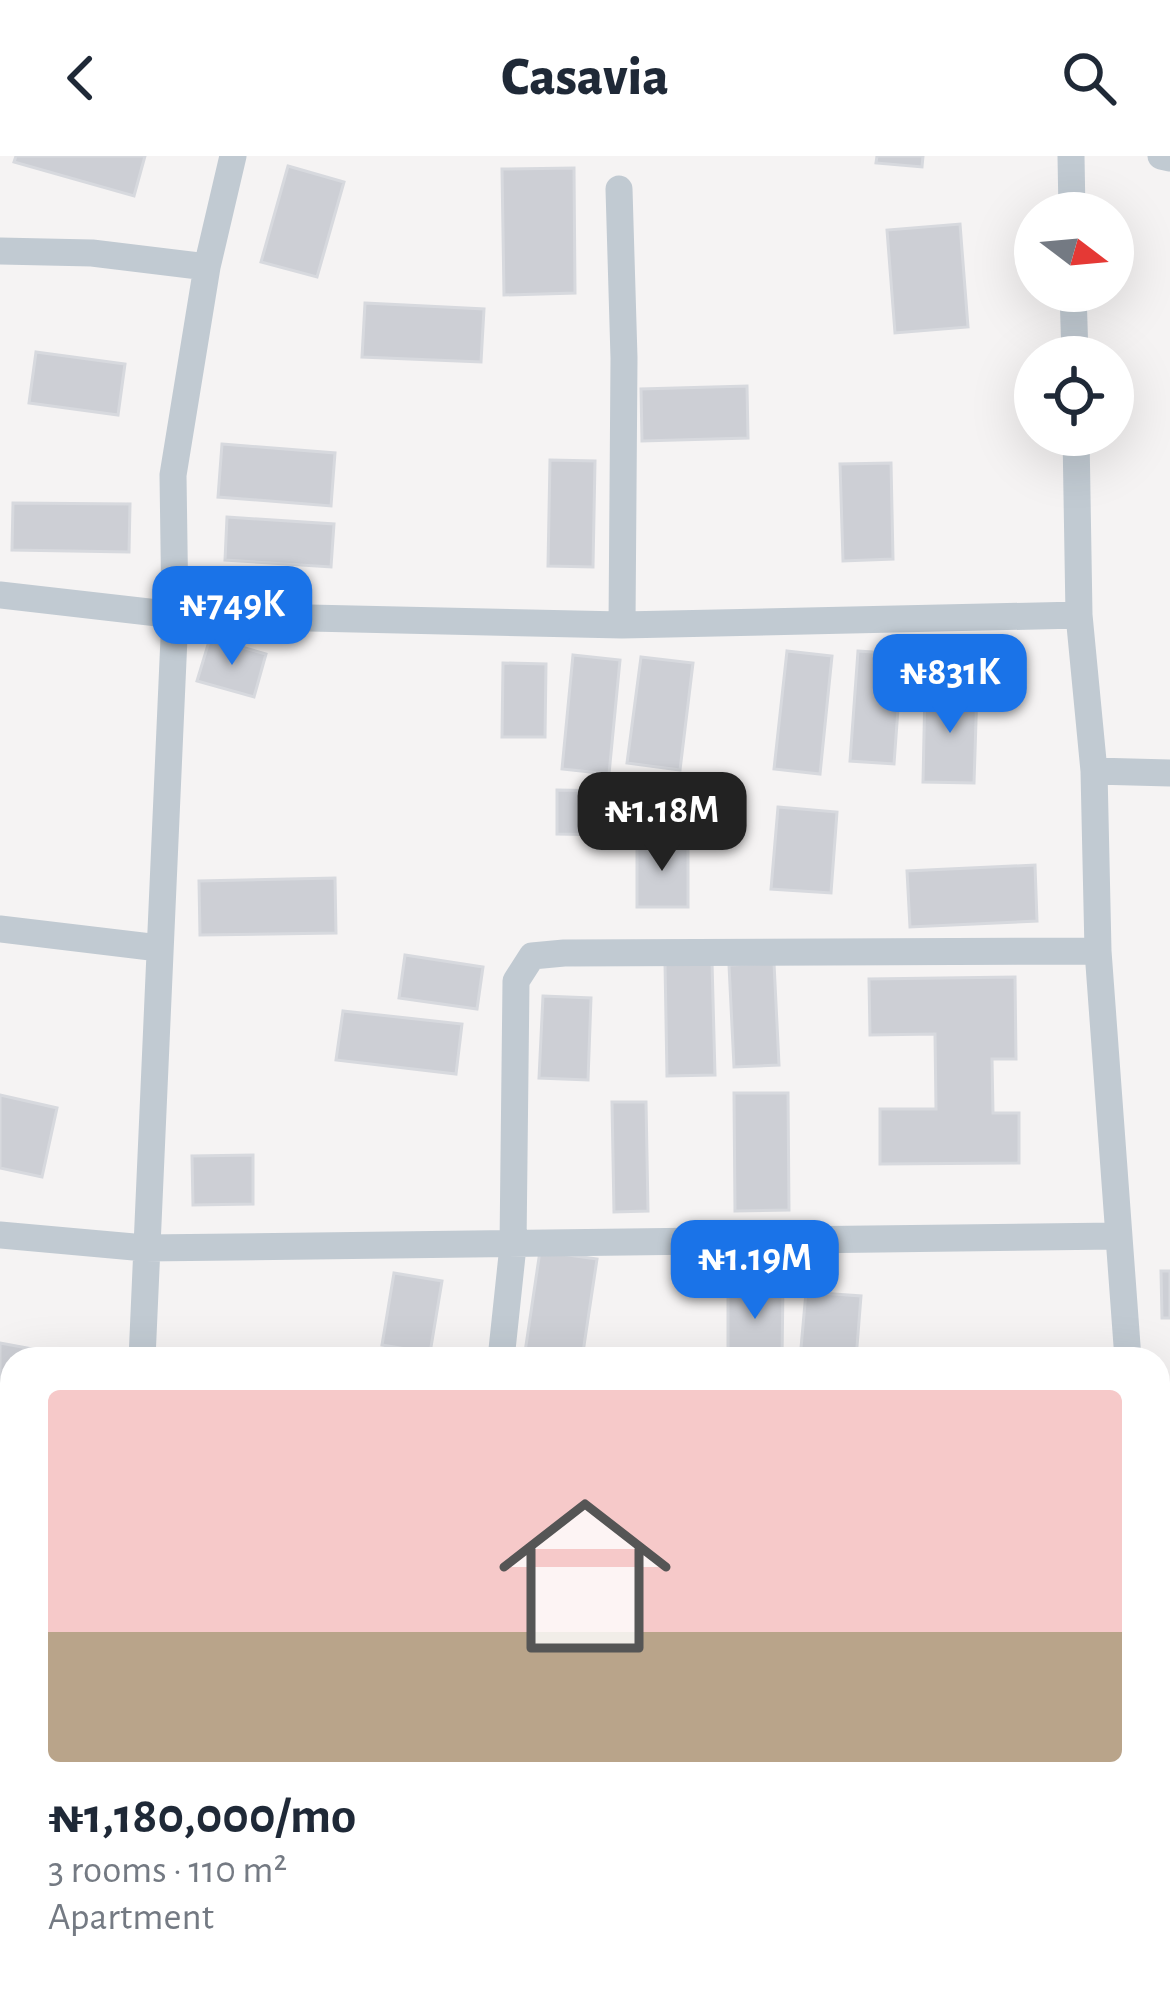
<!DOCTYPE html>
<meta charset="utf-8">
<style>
:root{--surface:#fff;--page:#f2f2f3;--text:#1f2937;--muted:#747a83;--accent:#1a73e8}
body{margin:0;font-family:"Alegreya Sans",sans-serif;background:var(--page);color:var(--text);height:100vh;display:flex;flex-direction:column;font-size:45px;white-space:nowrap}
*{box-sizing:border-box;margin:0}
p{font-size:39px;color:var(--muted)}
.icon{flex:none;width:66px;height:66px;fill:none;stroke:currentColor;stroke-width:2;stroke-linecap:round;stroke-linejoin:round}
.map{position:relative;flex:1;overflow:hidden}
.drawer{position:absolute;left:0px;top:1191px;width:1170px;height:660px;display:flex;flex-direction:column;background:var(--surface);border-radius:36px 36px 0 0;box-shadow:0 12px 48px #0002}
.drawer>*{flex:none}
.needle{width:78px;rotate:106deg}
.fabs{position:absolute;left:1014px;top:36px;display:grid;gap:24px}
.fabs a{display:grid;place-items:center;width:120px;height:120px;border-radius:50%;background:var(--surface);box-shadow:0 12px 48px #0002;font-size:60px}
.price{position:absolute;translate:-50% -102px;padding:0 27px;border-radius:24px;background:var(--accent);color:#fff;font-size:39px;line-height:78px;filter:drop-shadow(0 3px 6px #0008)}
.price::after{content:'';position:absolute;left:50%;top:72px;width:36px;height:27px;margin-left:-18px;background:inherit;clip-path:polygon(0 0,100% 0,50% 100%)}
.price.on{background:#222;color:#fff}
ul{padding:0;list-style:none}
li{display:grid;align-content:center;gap:24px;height:636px;padding:0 48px}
li span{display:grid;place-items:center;height:372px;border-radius:12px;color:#555}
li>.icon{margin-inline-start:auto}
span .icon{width:216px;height:216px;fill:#fffc;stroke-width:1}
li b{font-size:51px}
header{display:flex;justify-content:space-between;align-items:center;height:156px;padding:0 48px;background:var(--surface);font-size:54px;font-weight:800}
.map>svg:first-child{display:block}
</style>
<header><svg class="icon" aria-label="back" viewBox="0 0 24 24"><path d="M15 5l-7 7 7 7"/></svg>Casavia<svg class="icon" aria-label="search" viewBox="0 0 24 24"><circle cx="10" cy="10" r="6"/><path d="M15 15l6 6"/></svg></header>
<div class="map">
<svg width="1170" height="1851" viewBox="0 0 1170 1851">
<rect width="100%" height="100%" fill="#f5f3f3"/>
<path fill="#cdcfd5" stroke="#d7d9de" stroke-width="3" d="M 16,0 L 145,0 L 134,40 L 14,6 Z
M 877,0 L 923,0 L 922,11 L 876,7 Z
M 288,10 L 344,26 L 317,121 L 261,106 Z
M 574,12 L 575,137 L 504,139 L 502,13 Z
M 960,68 L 968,171 L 895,177 L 887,74 Z
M 365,147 L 484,153 L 481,206 L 362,201 Z
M 36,196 L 125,208 L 118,259 L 29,247 Z
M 747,230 L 748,282 L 642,285 L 641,233 Z
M 222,288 L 335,297 L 331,350 L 218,341 Z
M 550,304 L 595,305 L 593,411 L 548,410 Z
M 891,307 L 893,403 L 843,405 L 840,308 Z
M 13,347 L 130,348 L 129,396 L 12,394 Z
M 227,361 L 334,368 L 331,411 L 225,404 Z
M 210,482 L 266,498 L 254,541 L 197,525 Z
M 787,495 L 832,500 L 820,618 L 774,613 Z
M 858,495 L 902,498 L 894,608 L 850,605 Z
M 573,499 L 620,504 L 609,618 L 562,613 Z
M 641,501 L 693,507 L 680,614 L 627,607 Z
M 503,507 L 546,508 L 545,581 L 502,581 Z
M 925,533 L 977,534 L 974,627 L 923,626 Z
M 557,634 L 612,635 L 611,679 L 557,678 Z
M 778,651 L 837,656 L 831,737 L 771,733 Z
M 637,685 L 688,685 L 688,751 L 637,751 Z
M 1035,709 L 1037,765 L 910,771 L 907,715 Z
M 335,722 L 336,777 L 200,779 L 199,725 Z
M 405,799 L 483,811 L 477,853 L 399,842 Z
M 712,806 L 715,919 L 667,920 L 665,807 Z
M 774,807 L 779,909 L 734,911 L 729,809 Z
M 1015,821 L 1016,903 L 992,903 L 993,957 L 1019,957 L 1019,1007 L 880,1008 L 880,953 L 936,953 L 935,878 L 870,879 L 869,823 Z
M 543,840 L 591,842 L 588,924 L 539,922 Z
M 343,855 L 462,868 L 456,918 L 336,904 Z
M 734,937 L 788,937 L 789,1054 L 735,1055 Z
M 0,939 L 57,952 L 42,1021 L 0,1012 Z
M 612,946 L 646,946 L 648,1055 L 614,1056 Z
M 253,999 L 253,1048 L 193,1049 L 192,1000 Z
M 540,1095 L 597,1103 L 582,1203 L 524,1203 Z
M 1161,1115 L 1170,1115 L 1170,1162 L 1162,1162 Z
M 394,1117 L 442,1125 L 430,1197 L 382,1189 Z
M 728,1129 L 783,1129 L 782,1203 L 728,1203 Z
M 806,1136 L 861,1140 L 856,1203 L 800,1203 Z
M 0,1187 L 86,1203 L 12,1203 L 12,1241 L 0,1238 Z
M 181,1193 L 299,1194 L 299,1203 L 181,1203 Z
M 0,1261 L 12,1263 L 12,1311 L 0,1310 Z
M 0,1391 L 12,1392 L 12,1456 L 0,1455 Z
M 1163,1392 L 1170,1392 L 1170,1450 L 1163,1450 Z
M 0,1479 L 12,1480 L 12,1523 L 0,1522 Z
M 0,1546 L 12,1547 L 12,1597 L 0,1597 Z
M 0,1614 L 12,1614 L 12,1665 L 0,1665 Z
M 0,1687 L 12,1687 L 12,1737 L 0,1737 Z
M 0,1764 L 12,1765 L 12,1810 L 0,1810 Z
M 579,1839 L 623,1839 L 625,1851 L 581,1851 Z
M 724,1839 L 781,1839 L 782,1851 L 725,1851 Z
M 799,1839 L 849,1839 L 850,1851 L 800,1851 Z
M 976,1839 L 1076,1839 L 1077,1851 L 977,1851 Z"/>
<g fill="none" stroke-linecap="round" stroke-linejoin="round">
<path stroke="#c1cad2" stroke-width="27" d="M 1071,0 L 1072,57
M 1161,0 L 1170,2
M 619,33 L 624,202 L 622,469
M 0,95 L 92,97 L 207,111
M 1073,135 L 1075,201
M 1076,279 L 1079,459 L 1094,615 L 1098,795 L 1128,1203
M 0,439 L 175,459 L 622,469 L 1079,459
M 1094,615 L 1170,617
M 0,773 L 159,792
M 0,1079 L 145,1092 L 1116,1080
M 142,1203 L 175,459 L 173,319 L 207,111 L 233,0
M 501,1203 L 513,1090 L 516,825 L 532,800 L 564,797 L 1098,795
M 1158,1362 L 1170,1361
M 1158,1642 L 1170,1804
M 127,1851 L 128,1839
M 469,1851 L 470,1839"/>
</g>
</svg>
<div class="fabs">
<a><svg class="needle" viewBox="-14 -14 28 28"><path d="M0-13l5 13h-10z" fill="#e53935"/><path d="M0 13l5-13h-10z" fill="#747a83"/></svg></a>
<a><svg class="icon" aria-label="locate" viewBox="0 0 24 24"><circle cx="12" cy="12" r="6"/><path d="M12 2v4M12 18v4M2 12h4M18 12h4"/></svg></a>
</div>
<b class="price" style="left:232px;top:512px">₦749K</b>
<b class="price" style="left:950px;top:580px">₦831K</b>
<b class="price on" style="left:662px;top:718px">₦1.18M</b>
<b class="price" style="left:755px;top:1166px">₦1.19M</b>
<section class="drawer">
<ul>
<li><span style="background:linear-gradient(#f6c9c9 65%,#b9a48a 0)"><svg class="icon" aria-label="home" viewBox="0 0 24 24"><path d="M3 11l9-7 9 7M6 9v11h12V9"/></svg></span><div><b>₦1,180,000/mo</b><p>3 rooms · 110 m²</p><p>Apartment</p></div></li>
</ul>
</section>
</div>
